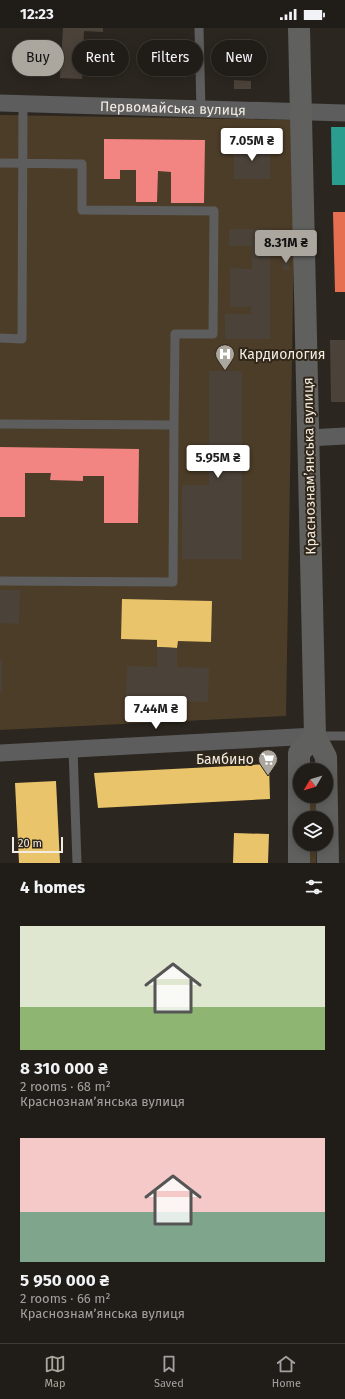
<!DOCTYPE html>
<meta charset="utf-8">
<style>
:root{--surface:#201c17;--page:#2d2924;--text:#f1f3f6;--muted:#a2a1a1;--line:#3d3a36;--accent:#aca79e}
body{margin:0;font-family:"Fira Sans",sans-serif;background:var(--page);color:var(--text);height:100vh;display:flex;flex-direction:column;font-size:15px;white-space:nowrap}
*{box-sizing:border-box;margin:0}
p{font-size:13px;color:var(--muted)}
.icon{flex:none;width:22px;height:22px;fill:none;stroke:currentColor;stroke-width:2;stroke-linecap:round;stroke-linejoin:round}
.map{position:relative;height:835px;overflow:hidden}
.drawer{display:flex;flex-direction:column;background:var(--surface);flex:1}
.drawer>*{flex:none}
.hud{position:absolute;left:12px;top:12px;width:321px;height:36px;display:flex;gap:8px}
.needle{width:26px;rotate:232deg}
.buttons{position:absolute;left:293px;top:735px;display:grid;gap:8px}
.buttons a{display:grid;place-items:center;width:40px;height:40px;border-radius:50%;background:var(--surface);box-shadow:0 2px 10px #0003,0 0 0 1px var(--line);font-size:20px}
.scale{position:absolute;left:12px;bottom:10px;width:51px;box-sizing:border-box;padding-left:4px;border:2px solid #f2ece3;border-top:0;font-size:11px;line-height:14px;white-space:nowrap;color:#f2ece3;-webkit-text-stroke:3px #312719;paint-order:stroke}
.price{position:absolute;translate:-50% -34px;padding:0 9px;border-radius:4px;background:#fff;color:#222;font-size:13px;line-height:26px;filter:drop-shadow(0 1px 2px #0008)}
.price::after{content:'';position:absolute;left:50%;top:24px;width:12px;height:9px;margin-left:-6px;background:inherit;clip-path:polygon(0 0,100% 0,50% 100%)}
.price.on{background:var(--accent);color:#111}
ul{padding:0;list-style:none}
li{display:grid;align-content:center;gap:8px;height:212px;padding:0 20px}
li span{display:grid;place-items:center;height:124px;border-radius:0px;color:#555}
li>.icon{margin-inline-start:auto}
span .icon{width:72px;height:72px;fill:#fffc;stroke-width:1}
li b{font-size:17px}
h2{display:flex;justify-content:space-between;align-items:center;height:48px;padding:0 20px;font-size:17px}
.chip{padding:0 14px;border-radius:18px;background:var(--surface);box-shadow:0 2px 10px #0003,0 0 0 1px var(--line);font-size:14px;line-height:36px}
.chip.on{background:var(--accent);color:#111}
.status{display:flex;justify-content:space-between;align-items:center;height:28px;padding:0 20px;background:var(--surface);direction:ltr}
.status svg{height:11px;fill:currentColor}
.tab-bar{display:flex;justify-content:space-around;align-items:center;height:56px;border-top:1px solid var(--line);background:var(--surface);font-size:11px;color:var(--muted)}
.tab-bar a{display:grid;justify-items:center;gap:2px}
.tab-bar .on{color:var(--accent)}
.map>svg:first-child{display:block}
</style>
<div class="status"><b>12:23</b><svg viewBox="0 0 49 12"><path d="M0 12V9h3v3zM5 12V6h3v6zM10 12V3h3v9zM15 12V0h3v12zM26 1h20v11H26zM47 4h2v5h-2z"/></svg></div>
<div class="map">
<svg width="345" height="835" viewBox="0 0 345 835">
<rect width="100%" height="100%" fill="#2b261f"/>
<path fill="#4c3d28" d="M 0,87 L 296,92 L 286,688 L 0,702 Z
M 309,768 L 316,768 L 316,790 L 309,790 Z
M 309,816 L 316,816 L 316,835 L 309,835 Z"/>
<path fill="#e9c46a" d="M 122,571 L 212,573 L 211,614 L 178,613 L 177,620 L 157,619 L 157,612 L 121,611 Z
M 269,736 L 270,771 L 98,780 L 94,745 Z
M 56,753 L 60,835 L 19,835 L 15,755 Z
M 234,805 L 269,806 L 268,835 L 233,835 Z"/>
<path fill="#e76f51" d="M 333,184 L 345,184 L 345,264 L 335,264 Z"/>
<path fill="#2a9d8f" d="M 331,99 L 345,99 L 345,157 L 332,157 Z"/>
<path fill="#f28482" d="M 104,111 L 205,112 L 204,175 L 171,175 L 171,144 L 158,143 L 157,174 L 136,174 L 136,142 L 120,142 L 120,151 L 104,151 Z
M 0,419 L 139,421 L 138,495 L 104,495 L 104,448 L 83,448 L 83,453 L 50,452 L 51,445 L 25,445 L 25,489 L 0,489 Z"/>
<path fill="#4b4339" d="M 63,0 L 103,0 L 103,4 L 84,3 L 82,51 L 60,50 Z
M 234,52 L 251,53 L 251,61 L 234,61 Z
M 234,116 L 270,116 L 270,151 L 234,151 Z
M 229,201 L 270,201 L 270,311 L 225,311 L 225,286 L 251,286 L 251,279 L 230,279 L 230,240 L 252,241 L 252,218 L 229,218 Z
M 282,230 L 289,230 L 289,242 L 283,242 Z
M 330,312 L 345,312 L 345,374 L 331,374 Z
M 209,343 L 242,343 L 242,531 L 182,531 L 182,457 L 209,457 Z
M 0,562 L 20,562 L 19,596 L 0,595 Z
M 157,619 L 177,620 L 177,639 L 209,640 L 208,674 L 126,672 L 127,638 L 157,639 Z
M 0,632 L 2,632 L 2,665 L 0,665 Z"/>
<g fill="none" stroke-linecap="round" stroke-linejoin="round">
<path stroke="#5d5d5e" stroke-width="9" d="M 199,0 L 201,82
M 0,135 L 82,136 L 82,182 L 214,183 L 213,306 L 175,306 L 174,397 L 0,396
M 0,310 L 22,311 L 23,76
M 0,553 L 173,554 L 174,397
M 316,708 L 345,708
M 73,721 L 77,835"/>
<g stroke="#5d5d5e" stroke-width="17">
<path id="s1" d="M 0,75 L 345,85"/>
<path d="M 308,410 L 345,408"/>
<path d="M 0,725 L 315,708"/>
</g>
<path stroke="#60605f" stroke-width="22" d="M 299,0 L 315,708 L 326,729 L 328,835
M 299,835 L 299,725 L 315,708"/>
</g>
<defs>
<symbol id="hospital-pin" viewBox="-11 -11 22 30"><path d="M0 17L-7.5 6A9.5 9.5 0 1 1 7.5 6Z" fill="#aca79e" stroke="#312719"/><path d="M-5-5h3v3.5h4V-5h3V5h-3V1.5h-4V5h-3Z" fill="#fff"/></symbol>
<symbol id="supermarket-pin" viewBox="-11 -11 22 30"><path d="M0 17L-7.5 6A9.5 9.5 0 1 1 7.5 6Z" fill="#aca79e" stroke="#312719"/><path d="M-6-5.5h2.5l.6 2H6L4.5 2H-2.5L-4.4-4H-6ZM-1.5 3.2a1.3 1.3 0 1 0 .1 0ZM3 3.2a1.3 1.3 0 1 0 .1 0Z" fill="#fff"/></symbol>
</defs>
<g fill-rule="evenodd">
<use href="#hospital-pin" x="214" y="315" width="22" height="30"/>
<use href="#supermarket-pin" x="257" y="720" width="22" height="30"/>
</g>
<g text-anchor="middle" stroke-width="4" stroke-linejoin="round" paint-order="stroke">
<g font-size="14" fill="#f2ece3" stroke="#312719">
<text dy="5" stroke="none"><textPath href="#s1" startOffset="173">Первомайська вулиця</textPath></text>
<text transform="translate(309 438) rotate(-91)" y="5">Краснознамʼянська вулиця</text>
</g>
<g font-size="14" fill="#f2ece3" stroke="#312719" text-anchor="start">
<text x="239" y="331">Кардиология</text>
<text x="254" y="736" text-anchor="end">Бамбино</text>
</g>
</g>
</svg>
<div class="buttons">
<a><svg class="needle" viewBox="-14 -14 28 28"><path d="M0-13l5 13h-10z" fill="#e53935"/><path d="M0 13l5-13h-10z" fill="#a2a1a1"/></svg></a>
<a><svg class="icon" aria-label="layers" viewBox="0 0 24 24"><path d="M12 4l9 5-9 5-9-5zM3 14l9 5 9-5"/></svg></a>
</div>
<div class="scale">20 m</div>
<b class="price" style="left:252px;top:134px">7.05M ₴</b>
<b class="price on" style="left:286px;top:236px">8.31M ₴</b>
<b class="price" style="left:218px;top:451px">5.95M ₴</b>
<b class="price" style="left:156px;top:702px">7.44M ₴</b>
<div class="hud">
<a class="chip on">Buy</a>
<a class="chip">Rent</a>
<a class="chip">Filters</a>
<a class="chip">New</a>
</div>
</div>
<section class="drawer">
<h2>4 homes<svg class="icon" aria-label="filters" viewBox="0 0 24 24"><path d="M4 7h16M4 17h16"/><circle cx="9" cy="7" r="2"/><circle cx="15" cy="17" r="2"/></svg></h2>
<ul>
<li><span style="background:linear-gradient(#dfe7d0 65%,#8fb573 0)"><svg class="icon" aria-label="home" viewBox="0 0 24 24"><path d="M3 11l9-7 9 7M6 9v11h12V9"/></svg></span><div><b>8 310 000 ₴</b><p>2 rooms · 68 m²</p><p>Краснознамʼянська вулиця</p></div></li>
<li><span style="background:linear-gradient(#f6c9c9 60%,#7fa58c 0)"><svg class="icon" aria-label="home" viewBox="0 0 24 24"><path d="M3 11l9-7 9 7M6 9v11h12V9"/></svg></span><div><b>5 950 000 ₴</b><p>2 rooms · 66 m²</p><p>Краснознамʼянська вулиця</p></div></li>
</ul>
</section>
<nav class="tab-bar">
<a class="on"><svg class="icon" aria-label="map" viewBox="0 0 24 24"><path d="M3 6l6-2 6 2 6-2v14l-6 2-6-2-6 2zM9 4v14M15 6v14"/></svg>Map</a>
<a><svg class="icon" aria-label="saved" viewBox="0 0 24 24"><path d="M7 4h10v16l-5-4-5 4z"/></svg>Saved</a>
<a><svg class="icon" aria-label="home" viewBox="0 0 24 24"><path d="M3 11l9-7 9 7M6 9v11h12V9"/></svg>Home</a>
</nav>
